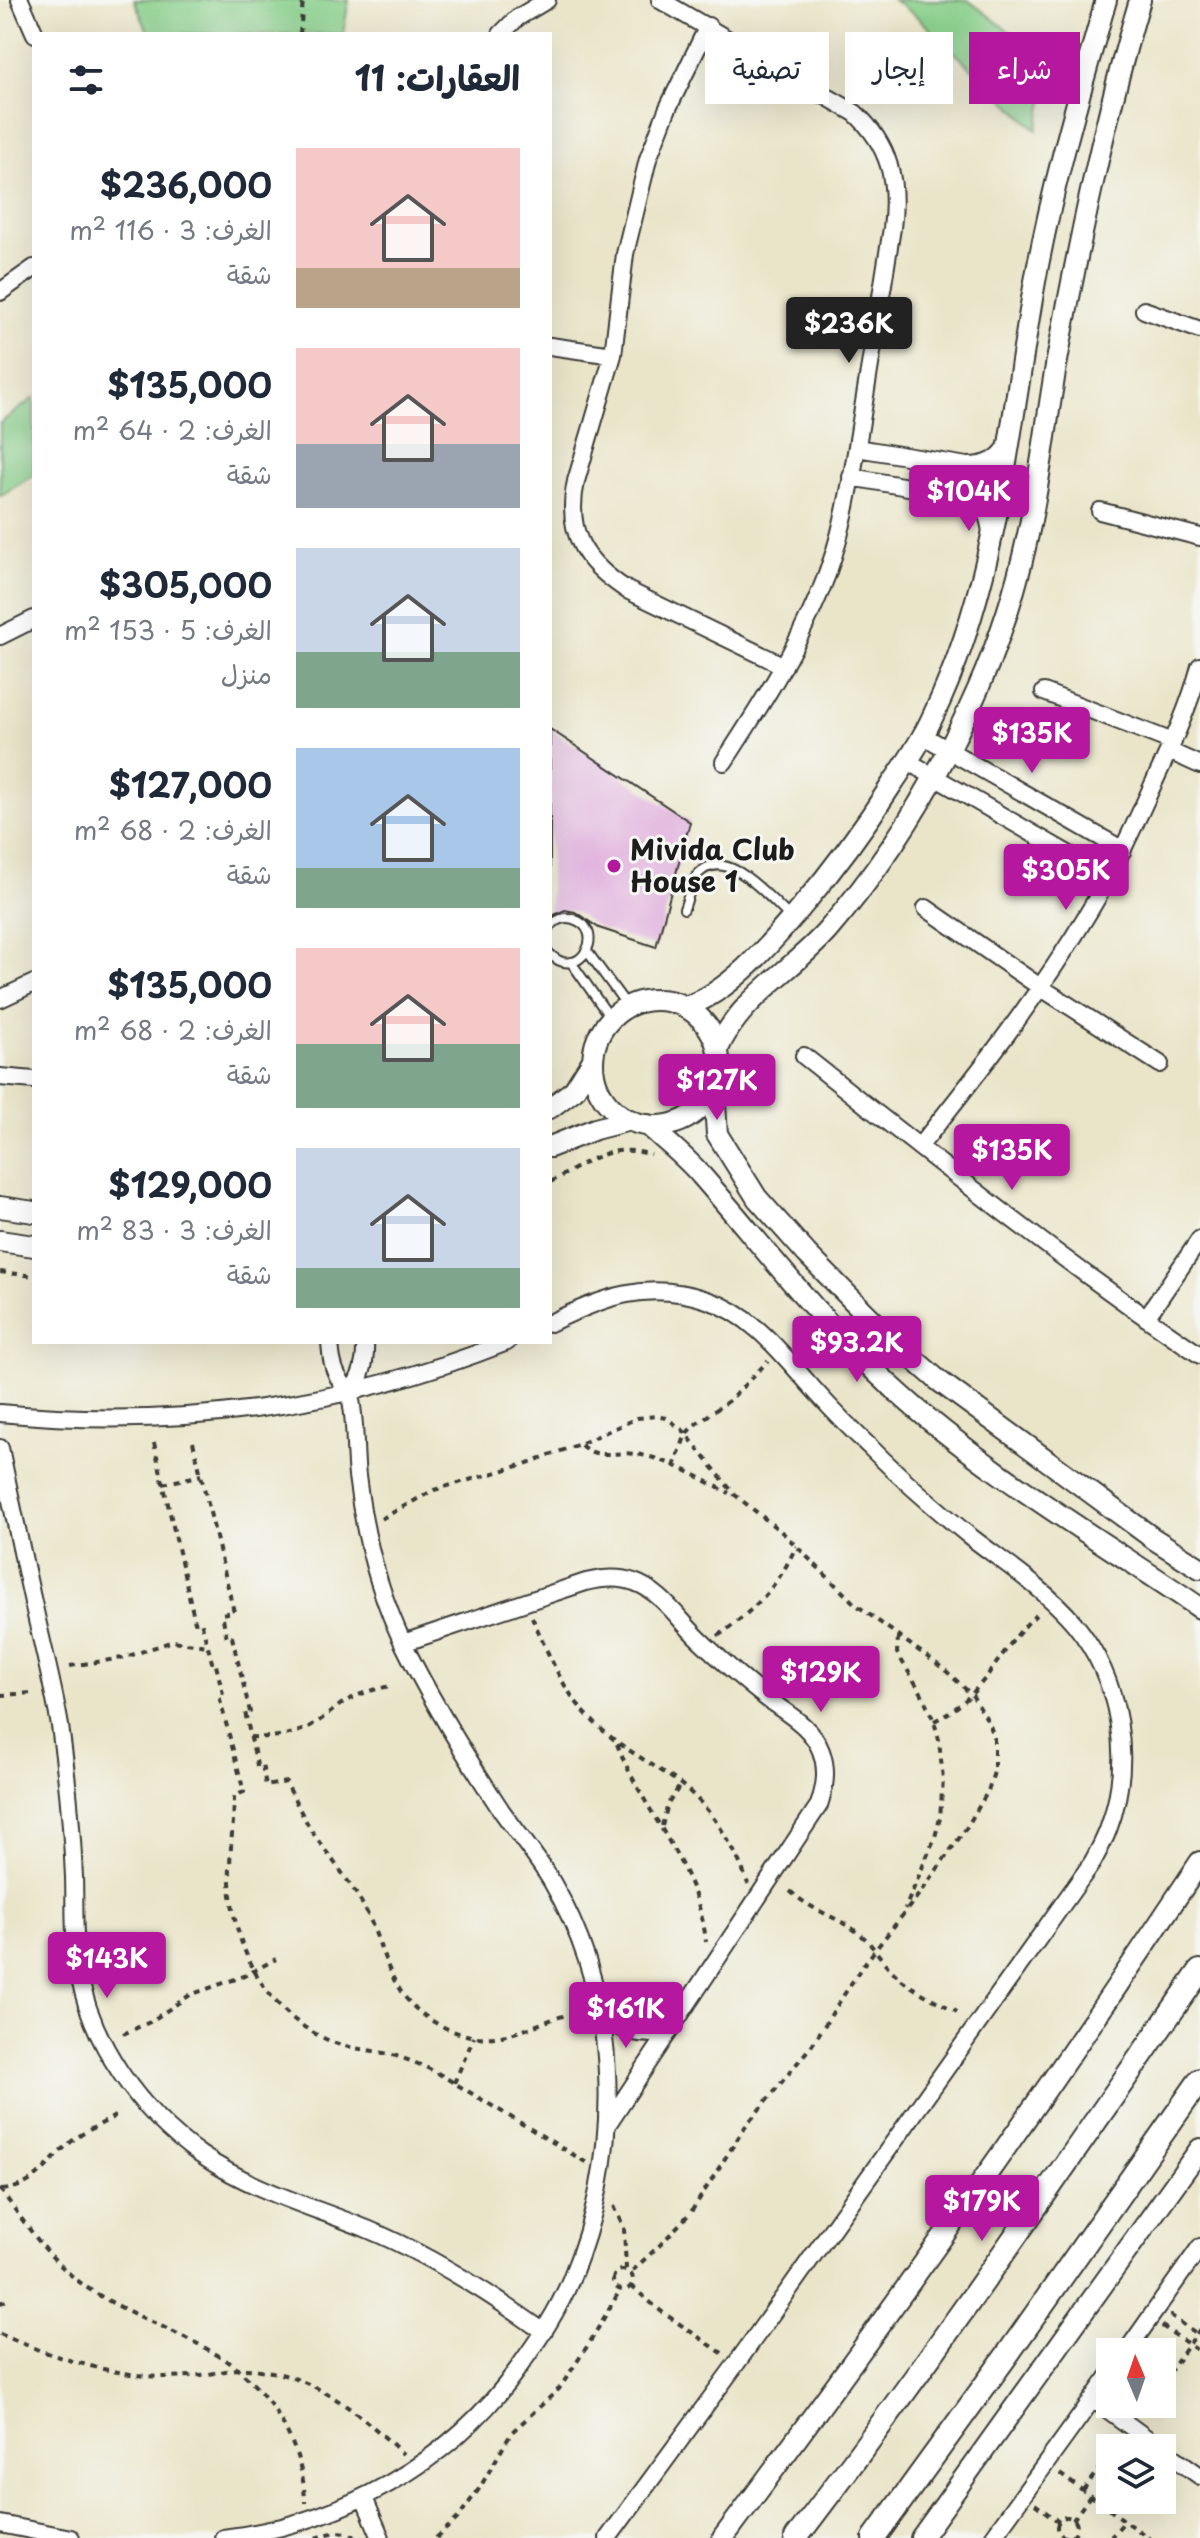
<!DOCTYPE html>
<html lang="ar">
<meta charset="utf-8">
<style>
:root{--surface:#fff;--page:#f6f6f7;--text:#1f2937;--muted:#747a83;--accent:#b5179e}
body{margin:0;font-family:"Playpen Sans","Playpen Sans Arabic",sans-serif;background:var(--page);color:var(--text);direction:rtl;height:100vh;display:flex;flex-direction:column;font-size:30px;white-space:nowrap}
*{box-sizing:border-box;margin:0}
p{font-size:26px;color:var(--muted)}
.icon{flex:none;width:44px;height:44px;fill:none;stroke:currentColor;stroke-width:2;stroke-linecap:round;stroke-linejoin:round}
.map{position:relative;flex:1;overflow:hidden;direction:ltr}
.panel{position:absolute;left:32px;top:32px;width:520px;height:1312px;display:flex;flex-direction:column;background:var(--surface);border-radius:0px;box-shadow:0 8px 32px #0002;direction:rtl}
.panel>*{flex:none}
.top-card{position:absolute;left:576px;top:32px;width:504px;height:72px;direction:rtl;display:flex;gap:16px}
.needle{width:52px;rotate:358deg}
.tools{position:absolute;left:1096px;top:2338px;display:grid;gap:16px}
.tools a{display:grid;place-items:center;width:80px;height:80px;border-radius:0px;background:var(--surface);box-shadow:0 8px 32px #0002;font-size:40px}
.price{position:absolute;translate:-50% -68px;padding:0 18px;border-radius:8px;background:var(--accent);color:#fff;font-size:26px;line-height:52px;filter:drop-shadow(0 2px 4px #0008)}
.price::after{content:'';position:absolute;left:50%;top:48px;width:24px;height:18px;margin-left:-12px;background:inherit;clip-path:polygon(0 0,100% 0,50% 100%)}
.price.on{background:#222;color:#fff}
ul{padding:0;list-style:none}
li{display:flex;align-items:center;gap:24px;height:200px;padding:0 32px}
li span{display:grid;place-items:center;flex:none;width:224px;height:160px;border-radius:0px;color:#555}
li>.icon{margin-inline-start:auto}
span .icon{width:96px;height:96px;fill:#fffc;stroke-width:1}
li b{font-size:34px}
h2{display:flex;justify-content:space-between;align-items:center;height:96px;padding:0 32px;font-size:34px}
.pill{padding:0 28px;border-radius:0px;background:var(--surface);box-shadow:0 8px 32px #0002;font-size:28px;line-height:72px}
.pill.on{background:var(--accent);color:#fff}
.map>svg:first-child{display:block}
</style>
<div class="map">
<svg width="1200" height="2538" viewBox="0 0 1200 2538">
<rect width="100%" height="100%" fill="#f6f6f2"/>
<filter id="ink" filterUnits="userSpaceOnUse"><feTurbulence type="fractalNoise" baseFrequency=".0125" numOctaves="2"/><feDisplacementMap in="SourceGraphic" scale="16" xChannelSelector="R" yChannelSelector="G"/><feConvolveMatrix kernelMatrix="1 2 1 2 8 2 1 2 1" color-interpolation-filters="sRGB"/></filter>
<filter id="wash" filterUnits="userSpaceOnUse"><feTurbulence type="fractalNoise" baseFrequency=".006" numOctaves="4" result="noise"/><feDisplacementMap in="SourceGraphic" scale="32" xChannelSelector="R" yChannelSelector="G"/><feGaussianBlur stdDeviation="1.8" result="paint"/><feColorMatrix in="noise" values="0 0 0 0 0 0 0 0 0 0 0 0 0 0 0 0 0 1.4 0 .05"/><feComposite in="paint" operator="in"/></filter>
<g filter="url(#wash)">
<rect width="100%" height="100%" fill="#eae5c9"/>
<path fill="#87ce89" stroke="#527552" stroke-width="2" d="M 134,0 L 349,0 L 343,34 L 149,34 Z
M 893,0 L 968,0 L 1052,64 L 1037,130 L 915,15 Z
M 34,398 L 34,475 L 0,496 L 0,423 Z"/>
<g id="blocks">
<path fill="#dfabdc" d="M 550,729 L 690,822 L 656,947 L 599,928 L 575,912 L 565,910 L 550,917 Z"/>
</g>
</g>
<g filter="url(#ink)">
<use href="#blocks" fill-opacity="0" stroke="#3b3a36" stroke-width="2"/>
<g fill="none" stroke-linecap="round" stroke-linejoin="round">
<defs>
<path id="service" d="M 684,909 C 688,899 691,882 698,874 C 727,844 770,899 791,918
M 550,926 C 557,920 563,916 573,919 C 609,930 579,983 550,954
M 587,951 L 628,1007
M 571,962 L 611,1019"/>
<path id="minor" d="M 20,0 L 35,34
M 660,0 L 855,113 C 890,145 898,182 892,228 C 882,292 871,356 861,421 C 852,478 843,539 820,592 C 795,652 760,707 724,762
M 708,26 L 667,110 L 648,159 L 625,254 L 613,355 L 576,481 C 565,533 584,562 627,590 L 784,666
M 501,34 L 517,18 L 547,0
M 0,292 L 34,268
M 1144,310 L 1200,330
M 550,346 L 613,355
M 857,448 L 967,466 C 986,466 1001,460 1009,442
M 851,477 L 965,497 C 983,504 988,512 991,532
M 1100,511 L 1200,537
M 0,636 L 34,619
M 1044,692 L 1173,742
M 922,735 L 1123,850
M 1169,751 L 1200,765
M 907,761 L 1108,877
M 926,908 L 1040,987 L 1160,1064
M 0,999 L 34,983
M 804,1056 C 933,1158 1063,1262 1200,1355
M 0,1077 L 34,1080
M 919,1147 C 980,1071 1040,994 1090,910 C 1113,872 1132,831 1150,791 C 1169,750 1189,709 1200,666
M 1146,1318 L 1200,1239
M 550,1323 C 604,1297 647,1280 707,1300 C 755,1315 784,1357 817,1393 C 834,1412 853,1431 872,1449 C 902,1479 934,1507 967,1534 C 1003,1562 1044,1588 1074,1623 C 1121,1680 1134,1761 1108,1830 C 1104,1841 1098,1852 1092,1863 L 736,2364 L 608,2538
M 350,1393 C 362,1377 366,1362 365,1342
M 0,1413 C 176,1430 342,1408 507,1342
M 0,1448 C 12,1505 24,1563 37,1620 C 45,1655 54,1691 60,1726 C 67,1776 72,1827 74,1877 C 75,1908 73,1937 78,1968 C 90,2043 140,2112 201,2155 C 252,2190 310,2206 367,2229 C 430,2255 488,2292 544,2332
M 403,1643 L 586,1582 C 602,1578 618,1576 634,1582 C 661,1591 679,1620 699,1639 C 721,1660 744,1681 769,1700 C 788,1714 812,1727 821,1751 C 828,1770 825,1787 819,1805 L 609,2122
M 601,2014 C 621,2032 641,2037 667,2032
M 1126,2352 L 1200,2247
M 1093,2399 L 1160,2448
M 1162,2449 L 1200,2476
M 364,2498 L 381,2538
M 0,2524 L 71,2538
M 223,2538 C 339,2524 451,2464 519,2367 C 539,2339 558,2311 571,2279 C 623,2152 622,2002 552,1882 C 537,1857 518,1834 501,1810 C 466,1757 432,1702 404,1645 C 379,1593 364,1534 357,1476 C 354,1451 356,1419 350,1396 C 348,1389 342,1384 338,1377 C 332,1366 331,1355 330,1342
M 992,2538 L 1110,2375"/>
<path id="tertiary" d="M593 1063a63 63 0 1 1 126 0a63 63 0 1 1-126 0Z
M 685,1007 C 730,992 769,945 799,910 C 833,870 864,828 892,784 C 907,762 922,740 933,716 C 997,583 1009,431 1034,287 C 1051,190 1079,95 1106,0
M 718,1049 C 739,999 793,970 828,930 C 890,858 940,775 978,689 C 999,641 1016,590 1027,539 C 1040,482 1046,424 1056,366 C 1079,242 1104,120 1140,0
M 714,1090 L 717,1134 L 757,1198 L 807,1254 L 894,1342 L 939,1381 L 1154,1539 L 1200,1568
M 550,1108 L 574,1090 L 593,1060
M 648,1125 C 666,1142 686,1157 701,1175 C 764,1247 822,1324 893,1388 C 984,1472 1098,1538 1200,1608
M 550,1147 L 595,1129 L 630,1120
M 0,1207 L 34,1212
M 0,1241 L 34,1246
M 723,2538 C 888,2317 1048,2092 1200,1862
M 921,2538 L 1200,2149"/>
<path id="secondary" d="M 796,2538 C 937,2354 1067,2161 1200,1971
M 874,2538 L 1007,2355 L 1200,2080"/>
</defs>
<use href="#service" stroke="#3b3a36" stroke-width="12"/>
<use href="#minor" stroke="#3b3a36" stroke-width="20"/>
<use href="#tertiary" stroke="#3b3a36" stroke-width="24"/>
<use href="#secondary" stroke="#3b3a36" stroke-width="26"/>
<path stroke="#3b3a36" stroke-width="4" stroke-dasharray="6 6" stroke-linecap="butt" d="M 300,34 L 303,0
M 550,1182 C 586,1164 608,1141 651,1155
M 0,1272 L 34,1276
M 193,1442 L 234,1612 L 222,1614 L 227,1638 L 232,1637 L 250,1712 L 245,1712 L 257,1765 L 262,1764 L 266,1786 L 286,1782 C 297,1804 307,1826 322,1846 C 337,1866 352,1885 364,1907 C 381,1939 386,1979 412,2005 C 429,2022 453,2034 477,2037 C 516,2041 545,2016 583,2012
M 154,1443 L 195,1622 L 201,1621 L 212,1662 L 215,1661 L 224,1698 L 220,1700 L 244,1792 L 234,1796 C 234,1824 229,1853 230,1882 C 233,1950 269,2018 335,2043 C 349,2048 363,2049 378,2052 C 398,2055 417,2063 436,2072 L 587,2163
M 581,1445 C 596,1460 617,1451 635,1454 C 667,1458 700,1478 729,1493
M 674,1467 L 686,1434 L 693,1426 L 730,1400 L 768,1361
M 163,1484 L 201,1475
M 381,1519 L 434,1490 L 522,1465 L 580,1444 L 637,1418 L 656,1416 L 666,1418 L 682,1429 L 735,1495 L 784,1534 L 855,1604 L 944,1669 L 972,1695 L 988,1721 L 994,1736 L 994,1772 L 988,1791 L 967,1827 L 924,1888 L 861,1968 L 812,2045 L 745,2127 L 691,2212 L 661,2244 L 630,2273
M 532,1617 C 548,1653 562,1690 590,1718 C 616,1746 649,1761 679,1783 C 711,1807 735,1846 748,1884
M 718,1636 C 753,1611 779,1586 796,1546
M 898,1637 L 897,1653 L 922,1694 L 934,1721 L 939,1740 L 943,1779 L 940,1818 L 935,1837 L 905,1909
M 70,1666 L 123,1658 L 173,1641 L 207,1646
M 0,1695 L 33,1693
M 934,1721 C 985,1697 997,1651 1036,1615
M 250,1737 C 272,1738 293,1736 312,1725 C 324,1719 332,1710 343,1703 C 358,1694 374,1689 391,1686
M 617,1744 C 642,1810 699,1868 706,1942
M 662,1826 L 668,1804 L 681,1784
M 790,1891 C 813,1912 837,1916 860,1934 C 873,1945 881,1960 893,1972 C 911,1990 936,2000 957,2012
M 123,2034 L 150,2022 L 190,1995 L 244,1976 L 276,1959
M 454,2083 L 474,2037
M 0,2189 C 27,2226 51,2263 89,2289 C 129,2315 174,2329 214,2353 C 266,2383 304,2443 305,2503
M 2,2190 C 41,2186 48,2158 75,2139 C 87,2130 102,2124 115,2116
M 614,2206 L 624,2228 L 626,2269
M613 2280a10 10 0 1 1 20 0a10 10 0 1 1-20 0Z
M 631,2286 L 662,2312 L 722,2353
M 0,2303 L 6,2301
M 1170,2315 L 1200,2336
M 1162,2326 L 1200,2352
M 0,2334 C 50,2356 105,2374 160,2377 C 178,2377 197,2376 215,2373 C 223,2372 231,2369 239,2369 C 307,2368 357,2411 403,2454
M 1162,2383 L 1200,2329
M 1140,2414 L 1147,2404
M 1060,2474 L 1149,2538
M 1083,2490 L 1110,2454
M 1035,2504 L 1059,2522
M1057 2527a10 10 0 1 1 20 0a10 10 0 1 1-20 0Z
M 1073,2520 L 1090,2496
M 316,2538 C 331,2533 343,2528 358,2538
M 436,2538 L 457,2519 L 479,2489 L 512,2432 L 559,2389 L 590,2342 L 620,2290
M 1110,2538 L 1124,2522"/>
<use href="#service" stroke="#fff" stroke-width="8"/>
<use href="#minor" stroke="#fff" stroke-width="16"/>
<use href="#tertiary" stroke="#fff" stroke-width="20"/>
<use href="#secondary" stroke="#fff" stroke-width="22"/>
</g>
</g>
<circle fill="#b5179e" stroke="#f6f6f2" stroke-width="3" cx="614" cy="866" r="8"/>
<g text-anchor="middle" stroke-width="6" stroke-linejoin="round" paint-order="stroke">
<g font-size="28" font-weight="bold" fill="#1c1c1c" stroke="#f6f6f2" text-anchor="start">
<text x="630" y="860">Mivida Club<tspan x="630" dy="32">House 1</tspan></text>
</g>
</g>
</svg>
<div class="tools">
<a><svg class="needle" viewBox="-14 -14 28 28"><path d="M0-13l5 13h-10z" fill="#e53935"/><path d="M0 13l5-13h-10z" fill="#747a83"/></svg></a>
<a><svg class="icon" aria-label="layers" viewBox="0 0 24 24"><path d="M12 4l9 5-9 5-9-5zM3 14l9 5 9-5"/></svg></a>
</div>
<b class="price on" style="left:849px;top:365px">$236K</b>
<b class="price" style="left:969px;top:533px">$104K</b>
<b class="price" style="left:1032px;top:775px">$135K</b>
<b class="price" style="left:1066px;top:912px">$305K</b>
<b class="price" style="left:717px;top:1122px">$127K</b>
<b class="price" style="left:1012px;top:1192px">$135K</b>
<b class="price" style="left:857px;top:1384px">$93.2K</b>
<b class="price" style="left:821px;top:1714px">$129K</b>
<b class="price" style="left:107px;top:2000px">$143K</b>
<b class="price" style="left:626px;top:2050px">$161K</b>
<b class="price" style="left:982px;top:2243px">$179K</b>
<div class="top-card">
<a class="pill on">شراء</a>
<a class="pill">إيجار</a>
<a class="pill">تصفية</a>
</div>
<section class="panel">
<h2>العقارات: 11<svg class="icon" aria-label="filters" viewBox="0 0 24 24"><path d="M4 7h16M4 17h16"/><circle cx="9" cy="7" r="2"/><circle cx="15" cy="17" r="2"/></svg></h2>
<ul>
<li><span style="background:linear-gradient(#f6c9c9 75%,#b9a48a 0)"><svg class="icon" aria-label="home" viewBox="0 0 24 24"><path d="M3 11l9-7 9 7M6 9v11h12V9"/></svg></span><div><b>$236,000</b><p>الغرف: 3 · 116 m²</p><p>شقة</p></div></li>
<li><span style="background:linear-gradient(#f6c9c9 60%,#9aa5b1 0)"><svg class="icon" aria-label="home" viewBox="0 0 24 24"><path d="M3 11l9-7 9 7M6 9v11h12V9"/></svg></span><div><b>$135,000</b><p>الغرف: 2 · 64 m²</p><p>شقة</p></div></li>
<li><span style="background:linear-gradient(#c9d6e8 65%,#7fa58c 0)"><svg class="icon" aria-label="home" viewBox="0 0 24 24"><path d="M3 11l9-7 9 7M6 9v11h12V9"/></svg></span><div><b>$305,000</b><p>الغرف: 5 · 153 m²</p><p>منزل</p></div></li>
<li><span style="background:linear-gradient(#a9c7e8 75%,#7fa58c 0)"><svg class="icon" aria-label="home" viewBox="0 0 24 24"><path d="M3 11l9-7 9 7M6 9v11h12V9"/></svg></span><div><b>$127,000</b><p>الغرف: 2 · 68 m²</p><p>شقة</p></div></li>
<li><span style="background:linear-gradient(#f6c9c9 60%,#7fa58c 0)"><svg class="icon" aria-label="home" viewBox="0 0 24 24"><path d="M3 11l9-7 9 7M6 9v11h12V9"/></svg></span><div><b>$135,000</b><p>الغرف: 2 · 68 m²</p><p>شقة</p></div></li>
<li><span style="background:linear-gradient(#c9d6e8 75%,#7fa58c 0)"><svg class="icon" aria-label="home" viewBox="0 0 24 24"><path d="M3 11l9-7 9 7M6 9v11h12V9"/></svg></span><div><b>$129,000</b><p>الغرف: 3 · 83 m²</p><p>شقة</p></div></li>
</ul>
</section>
</div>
